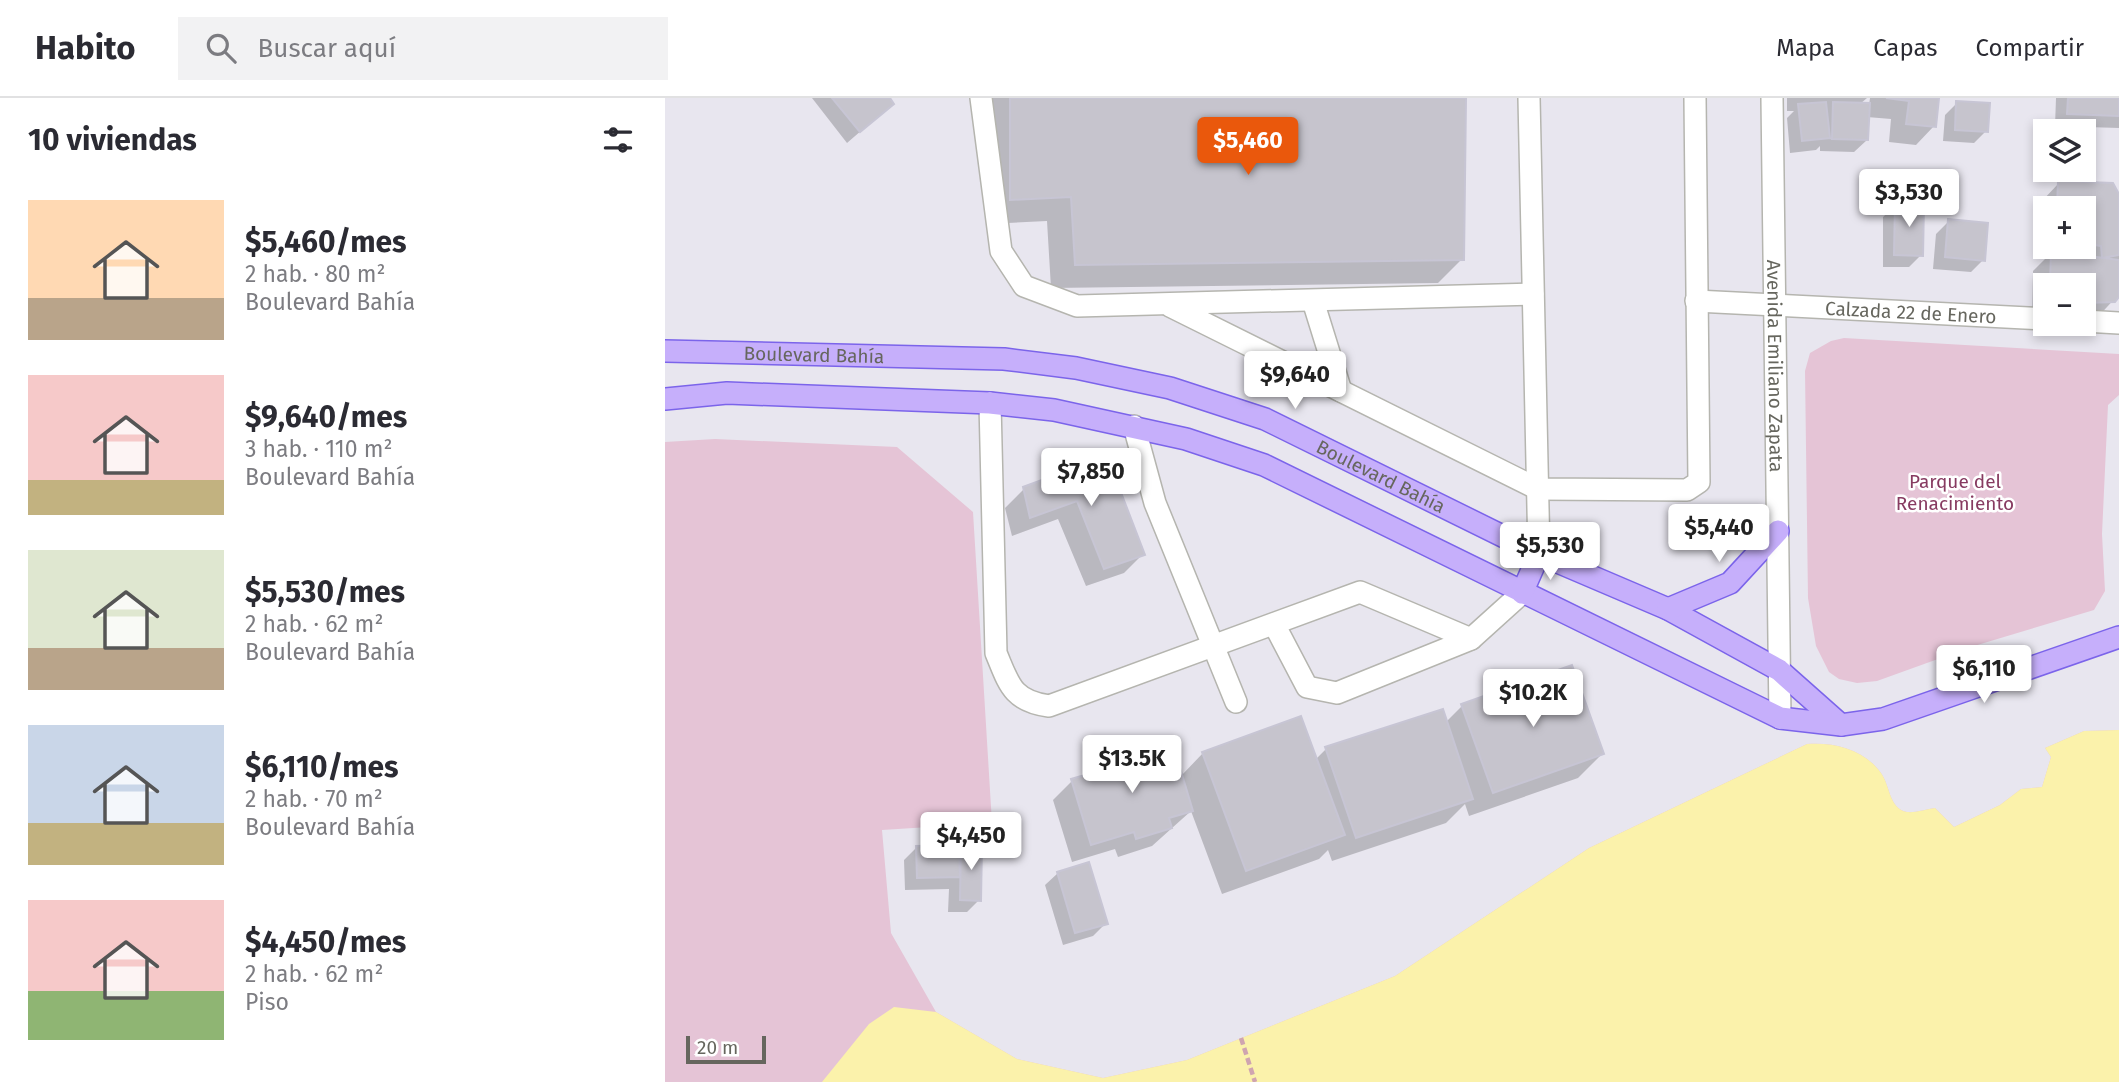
<!DOCTYPE html>
<html lang="es">
<meta charset="utf-8">
<style>
:root{--surface:#fff;--page:#f2f2f3;--text:#2b2b33;--muted:#7c7c81;--line:#e1e1e2;--accent:#ea580c}
body{margin:0;font-family:"Fira Sans",sans-serif;background:var(--page);color:var(--text);height:100vh;display:flex;flex-direction:column;font-size:26px;white-space:nowrap}
*{box-sizing:border-box;margin:0}
p{font-size:23px;color:var(--muted)}
.icon{flex:none;width:38px;height:38px;fill:none;stroke:currentColor;stroke-width:2;stroke-linecap:round;stroke-linejoin:round}
.map{position:relative;flex:1;overflow:hidden}
.sheet{display:flex;flex-direction:column;background:var(--surface);width:665px}
.sheet>*{flex:none}
.buttons{position:absolute;left:1368px;top:21px;display:grid;gap:14px}
.buttons a{display:grid;place-items:center;width:63px;height:63px;border-radius:0px;background:var(--surface);box-shadow:0 4px 10px #0003;font-size:35px}
.scale{position:absolute;left:21px;bottom:18px;width:80px;box-sizing:border-box;padding-left:7px;border:4px solid #66665e;border-top:0;font-size:19px;line-height:24px;white-space:nowrap;color:#66665e;-webkit-text-stroke:5px #fff;paint-order:stroke}
.price{position:absolute;translate:-50% -60px;padding:0 16px;border-radius:7px;background:#fff;color:#222;font-size:23px;line-height:46px;filter:drop-shadow(0 2px 4px #0008)}
.price::after{content:'';position:absolute;left:50%;top:42px;width:21px;height:16px;margin-left:-10px;background:inherit;clip-path:polygon(0 0,100% 0,50% 100%)}
.price.selected{background:var(--accent);color:#fff}
ul{padding:0;list-style:none}
li{display:flex;align-items:center;gap:21px;height:175px;padding:0 28px}
li span{display:grid;place-items:center;flex:none;width:196px;height:140px;border-radius:0px;color:#555}
li>.icon{margin-inline-start:auto}
span .icon{width:84px;height:84px;fill:#fffc;stroke-width:1}
li b{font-size:30px}
h2{display:flex;justify-content:space-between;align-items:center;height:84px;padding:0 28px;font-size:30px}
header{display:flex;align-items:center;gap:42px;box-sizing:border-box;height:98px;padding:0 35px;background:var(--surface);border-bottom:2px solid var(--line)}
header strong{font-size:33px}
nav{display:flex;gap:38px;margin-inline-start:auto;font-size:24px}
.search{width:490px;height:63px;background:var(--page);display:flex;align-items:center;gap:18px;box-sizing:border-box;padding:0 24px;border-radius:0px;color:var(--muted);font-size:26px}
main{display:flex;flex:1;min-height:0}
.map>svg:first-child{display:block}
</style>
<header>
<strong>Habito</strong>
<div class="search"><svg class="icon" aria-label="search" viewBox="0 0 24 24"><circle cx="10" cy="10" r="6"/><path d="M15 15l6 6"/></svg>Buscar aquí</div>
<nav><a>Mapa</a><a>Capas</a><a>Compartir</a></nav>
</header>
<main>
<section class="sheet">
<h2>10 viviendas<svg class="icon" aria-label="filters" viewBox="0 0 24 24"><path d="M4 7h16M4 17h16"/><circle cx="9" cy="7" r="2"/><circle cx="15" cy="17" r="2"/></svg></h2>
<ul>
<li><span style="background:linear-gradient(#ffd9b3 70%,#b9a48a 0)"><svg class="icon" aria-label="home" viewBox="0 0 24 24"><path d="M3 11l9-7 9 7M6 9v11h12V9"/></svg></span><div><b>$5,460/mes</b><p>2 hab. · 80 m²</p><p>Boulevard Bahía</p></div></li>
<li><span style="background:linear-gradient(#f6c9c9 75%,#c2b280 0)"><svg class="icon" aria-label="home" viewBox="0 0 24 24"><path d="M3 11l9-7 9 7M6 9v11h12V9"/></svg></span><div><b>$9,640/mes</b><p>3 hab. · 110 m²</p><p>Boulevard Bahía</p></div></li>
<li><span style="background:linear-gradient(#dfe7d0 70%,#b9a48a 0)"><svg class="icon" aria-label="home" viewBox="0 0 24 24"><path d="M3 11l9-7 9 7M6 9v11h12V9"/></svg></span><div><b>$5,530/mes</b><p>2 hab. · 62 m²</p><p>Boulevard Bahía</p></div></li>
<li><span style="background:linear-gradient(#c9d6e8 70%,#c2b280 0)"><svg class="icon" aria-label="home" viewBox="0 0 24 24"><path d="M3 11l9-7 9 7M6 9v11h12V9"/></svg></span><div><b>$6,110/mes</b><p>2 hab. · 70 m²</p><p>Boulevard Bahía</p></div></li>
<li><span style="background:linear-gradient(#f6c9c9 65%,#8fb573 0)"><svg class="icon" aria-label="home" viewBox="0 0 24 24"><path d="M3 11l9-7 9 7M6 9v11h12V9"/></svg></span><div><b>$4,450/mes</b><p>2 hab. · 62 m²</p><p>Piso</p></div></li>
</ul>
</section>
<div class="map">
<svg width="1454" height="984" viewBox="0 0 1454 984">
<rect width="100%" height="100%" fill="#e8e6ef"/>
<path fill="#e5c4d6" d="M 1179,240 L 1454,256 L 1454,297 L 1443,307 L 1437,436 L 1440,493 L 1429,512 L 1309,548 L 1212,583 L 1192,585 L 1174,581 L 1164,574 L 1151,548 L 1143,500 L 1140,273 L 1145,255 L 1166,243 Z
M 50,341 L 232,349 L 308,414 L 327,725 L 217,732 L 226,835 L 271,914 L 352,961 L 438,980 L 522,962 L 730,878 L 924,750 L 1142,646 C 1169,644 1199,651 1216,675 C 1225,687 1224,711 1242,714 C 1250,715 1262,711 1270,710 L 1289,729 L 1335,707 L 1356,691 L 1377,689 L 1386,659 L 1380,650 L 1419,633 L 1454,632 L 1454,984 L 0,984 L 0,344 Z"/>
<path fill="#fbf2ab" d="M 1454,632 L 1454,984 L 157,984 L 204,926 L 229,909 L 271,914 L 352,961 L 438,980 L 522,962 L 730,878 L 924,750 L 1142,646 C 1169,644 1199,651 1216,675 C 1225,687 1224,711 1242,714 C 1250,715 1262,711 1270,710 L 1289,729 L 1335,707 L 1356,691 L 1377,689 L 1386,659 L 1380,650 L 1419,633 Z"/>
<path fill="#0003" d="M 147,0 L 222,0 L 227,6 L 182,45 Z
M 322,0 L 799,0 L 797,161 L 773,185 L 386,190 L 382,123 L 321,126 Z
M 1122,0 L 1202,0 L 1195,6 L 1204,7 L 1205,0 L 1272,0 L 1269,28 L 1251,47 L 1224,44 L 1226,21 L 1202,19 L 1202,42 L 1189,54 L 1155,53 L 1155,48 L 1151,52 L 1125,55 L 1122,20 L 1129,13 L 1122,13 Z
M 1391,0 L 1454,0 L 1454,30 L 1390,28 Z
M 1292,5 L 1321,33 L 1309,45 L 1278,43 L 1280,17 Z
M 1394,85 L 1454,98 L 1454,196 L 1430,222 L 1419,222 L 1419,187 L 1381,187 L 1381,223 L 1367,223 L 1368,173 L 1386,155 L 1409,158 L 1406,149 L 1419,149 L 1419,110 L 1381,110 L 1381,134 L 1374,133 L 1376,104 Z
M 1231,107 L 1256,157 L 1244,169 L 1218,169 L 1218,119 Z
M 1284,123 L 1318,162 L 1306,174 L 1268,171 L 1271,136 Z
M 441,360 L 478,456 L 459,475 L 421,488 L 393,421 L 347,438 L 340,410 L 359,391 Z
M 797,608 L 937,656 L 913,680 L 804,718 L 800,706 L 781,725 L 667,763 L 663,752 L 654,761 L 557,796 L 526,713 L 487,748 L 453,759 L 450,751 L 407,764 L 388,702 L 407,683 L 427,677 L 445,658 L 480,660 L 516,678 L 538,655 L 650,662 L 661,651 L 780,625 Z
M 297,747 L 314,802 L 302,814 L 283,814 L 284,791 L 240,792 L 239,762 L 251,750 L 292,751 Z
M 393,775 L 441,825 L 428,838 L 398,847 L 380,787 Z"/>
<path fill="#c6c4cd" stroke="#c7c5d4" stroke-width="2" d="M 167,0 L 225,0 L 229,6 L 195,34 Z
M 345,0 L 801,0 L 799,162 L 410,167 L 406,99 L 345,102 Z
M 1221,0 L 1274,0 L 1271,29 L 1241,26 L 1244,3 Z
M 1403,0 L 1454,0 L 1454,18 L 1402,16 Z
M 1291,3 L 1325,5 L 1323,34 L 1290,32 Z
M 1161,4 L 1165,40 L 1137,43 L 1133,6 Z
M 1168,4 L 1205,5 L 1203,42 L 1167,41 Z
M 1393,83 L 1448,85 L 1454,96 L 1454,157 L 1437,160 L 1436,148 L 1430,147 L 1419,110 L 1392,110 Z
M 1230,105 L 1259,105 L 1258,158 L 1229,157 Z
M 1283,121 L 1323,125 L 1320,163 L 1280,159 Z
M 1386,153 L 1454,162 L 1454,199 L 1450,204 L 1419,205 L 1419,187 L 1385,187 Z
M 442,358 L 480,457 L 439,471 L 412,403 L 365,420 L 358,389 Z
M 907,567 L 939,656 L 828,695 L 796,606 Z
M 778,611 L 808,701 L 691,740 L 660,649 Z
M 636,618 L 680,737 L 581,773 L 537,654 Z
M 478,647 L 481,658 L 509,650 L 528,713 L 504,720 L 507,730 L 471,741 L 469,734 L 426,747 L 406,681 L 448,669 L 444,657 Z
M 296,745 L 317,746 L 316,803 L 295,802 Z
M 294,747 L 295,779 L 252,780 L 251,748 Z
M 424,764 L 443,826 L 410,835 L 392,774 Z"/>
<g fill="none" stroke-linecap="round" stroke-linejoin="round">
<defs>
<g id="minor">
<path d="M 316,0 L 336,153 L 359,188 L 412,208 L 868,196"/>
<path d="M 864,0 L 874,456"/>
<path id="s1" d="M 1107,0 L 1115,620"/>
<path d="M 648,203 L 676,293"/>
<path id="s2" d="M 1031,203 L 1381,221"/>
<path d="M 505,208 L 873,391 L 1022,392 L 1034,384 L 1030,0"/>
<path d="M 1419,223 L 1454,225"/>
<path d="M 325,305 L 331,555 C 344,586 347,603 384,608 L 695,494 L 806,541"/>
<path d="M 469,328 L 490,405 L 571,604"/>
<path d="M 609,526 L 642,589 L 672,595 L 806,541 L 857,495"/>
</g>
<g id="major">
<path id="s3" d="M 0,253 L 339,261 L 411,270 L 505,290 L 600,321 L 874,456 L 1003,511 L 1114,572 L 1176,627"/>
<path d="M 0,301 L 62,295 L 325,305 L 389,312 L 521,341 L 599,367 L 1115,620 L 1176,627 L 1218,621 L 1454,539"/>
<path d="M 857,495 L 874,456"/>
<path d="M 1003,511 L 1065,485 L 1113,433"/>
</g>
</defs>
<use href="#minor" stroke="#b5b5af" stroke-width="24"/>
<use href="#major" stroke="#7b64ea" stroke-width="24"/>
<path stroke="#cfa4b0" stroke-width="4.5" stroke-dasharray="7 3.5" stroke-linecap="butt" d="M 576,940 L 590,984"/>
<use href="#minor" stroke="#fff" stroke-width="21"/>
<use href="#major" stroke="#c6affb" stroke-width="21"/>
</g>
<g text-anchor="middle" stroke-width="5" stroke-linejoin="round" paint-order="stroke">
<g font-size="19" fill="#66665e" stroke="#fff">
<text dy="7" stroke="none"><textPath href="#s2" startOffset="215">Calzada 22 de Enero</textPath></text>
<text dy="7" stroke="none"><textPath href="#s3" startOffset="149">Boulevard Bahía</textPath></text>
<text dy="7" stroke="none"><textPath href="#s1" startOffset="268">Avenida Emiliano Zapata</textPath></text>
<text dy="7" stroke="none"><textPath href="#s3" startOffset="737">Boulevard Bahía</textPath></text>
</g>
<g font-size="19" fill="#873b61" stroke="#fff">
<text x="1290" y="390">Parque del<tspan x="1290" dy="22">Renacimiento</tspan></text>
</g>
</g>
</svg>
<div class="buttons">
<a><svg class="icon" aria-label="layers" viewBox="0 0 24 24"><path d="M12 4l9 5-9 5-9-5zM3 14l9 5 9-5"/></svg></a>
<a>+</a>
<a>−</a>
</div>
<div class="scale">20 m</div>
<b class="price selected" style="left:583px;top:79px">$5,460</b>
<b class="price" style="left:1244px;top:131px">$3,530</b>
<b class="price" style="left:630px;top:313px">$9,640</b>
<b class="price" style="left:426px;top:410px">$7,850</b>
<b class="price" style="left:1054px;top:466px">$5,440</b>
<b class="price" style="left:885px;top:484px">$5,530</b>
<b class="price" style="left:1319px;top:607px">$6,110</b>
<b class="price" style="left:868px;top:631px">$10.2K</b>
<b class="price" style="left:467px;top:697px">$13.5K</b>
<b class="price" style="left:306px;top:774px">$4,450</b>
</div>
</main>
